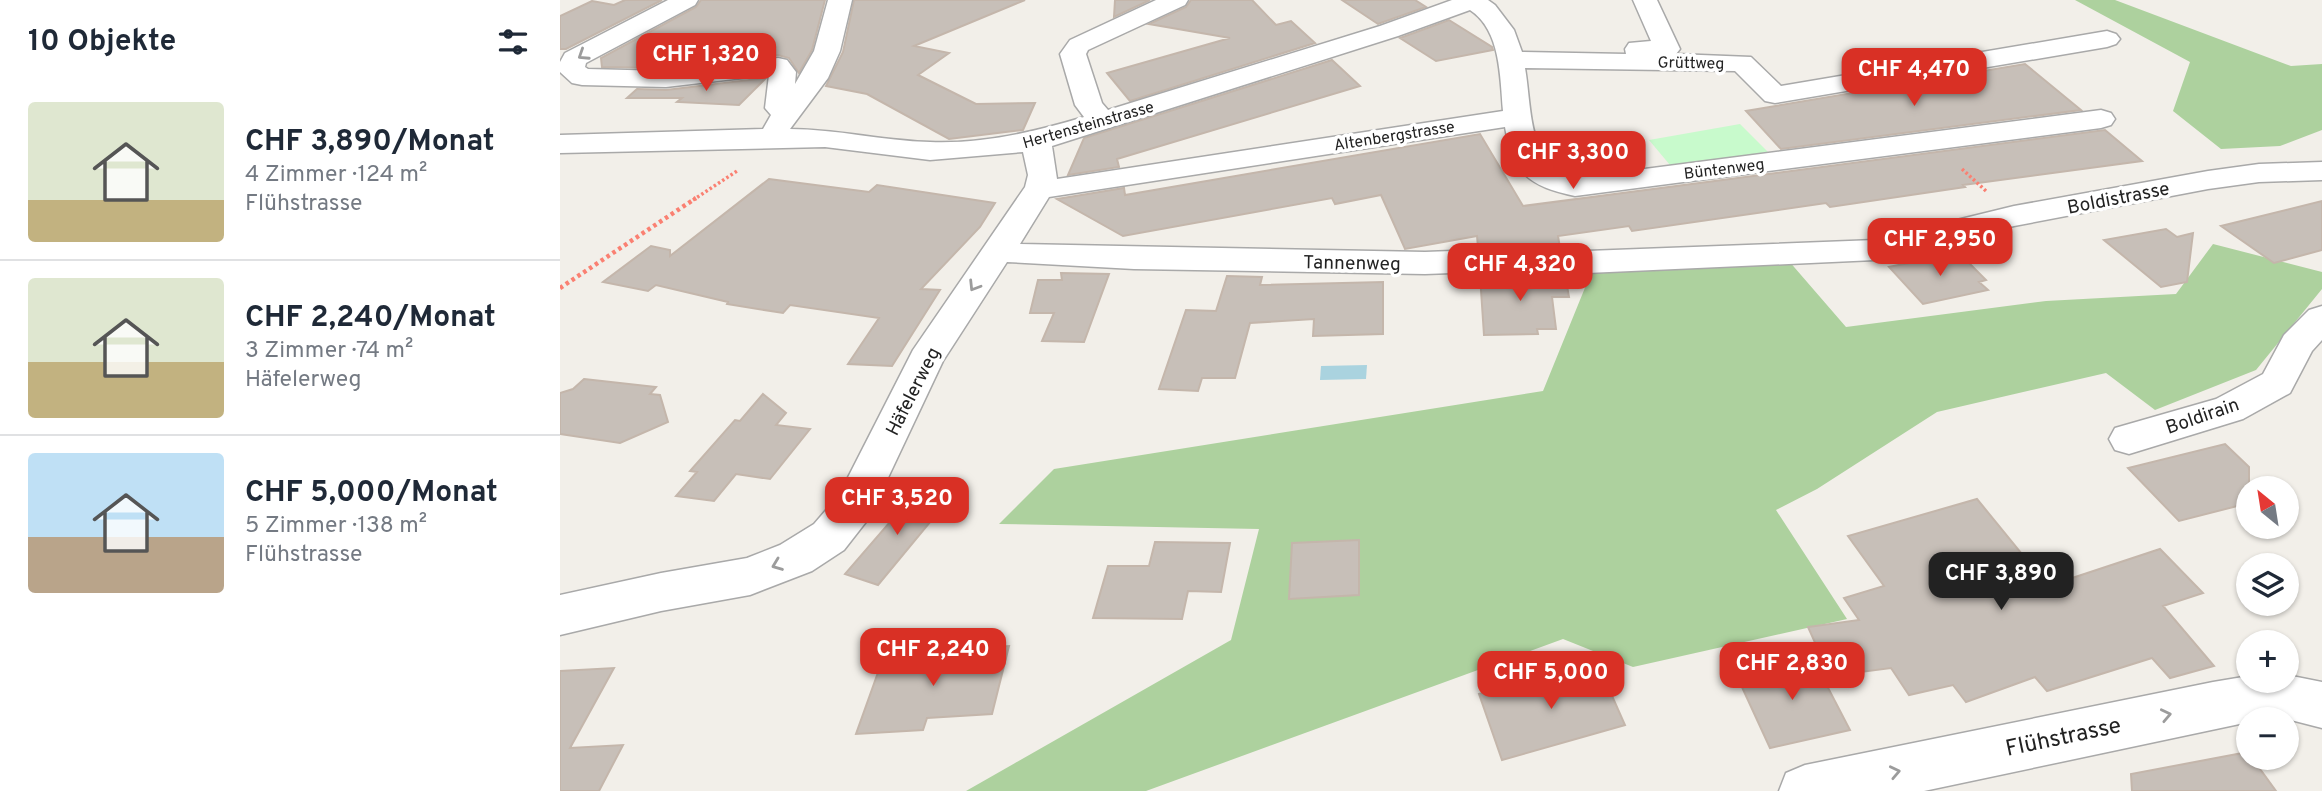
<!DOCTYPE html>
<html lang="de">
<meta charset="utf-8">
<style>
:root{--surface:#fff;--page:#f6f6f7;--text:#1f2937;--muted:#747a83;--line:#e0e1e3;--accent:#d93025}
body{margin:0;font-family:Overpass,sans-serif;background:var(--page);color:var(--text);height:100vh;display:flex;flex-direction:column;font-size:26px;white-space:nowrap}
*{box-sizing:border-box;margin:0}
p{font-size:23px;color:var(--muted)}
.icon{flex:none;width:38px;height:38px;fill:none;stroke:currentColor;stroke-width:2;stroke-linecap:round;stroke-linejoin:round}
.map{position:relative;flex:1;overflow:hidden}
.panel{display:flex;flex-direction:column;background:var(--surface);width:560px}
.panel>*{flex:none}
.needle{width:46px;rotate:330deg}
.buttons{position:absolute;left:1676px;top:476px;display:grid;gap:14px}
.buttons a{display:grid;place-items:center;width:63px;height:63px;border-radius:50%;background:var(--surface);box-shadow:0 2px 5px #0004;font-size:35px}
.price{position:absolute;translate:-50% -60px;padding:0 16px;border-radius:14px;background:var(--accent);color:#fff;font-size:23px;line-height:46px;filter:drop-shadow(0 2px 4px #0008)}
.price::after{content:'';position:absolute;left:50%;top:42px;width:21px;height:16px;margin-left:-10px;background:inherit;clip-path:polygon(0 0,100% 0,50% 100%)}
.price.current{background:#222;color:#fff}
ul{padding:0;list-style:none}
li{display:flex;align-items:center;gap:21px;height:175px;padding:0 28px}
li+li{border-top:2px solid var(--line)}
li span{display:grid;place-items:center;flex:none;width:196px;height:140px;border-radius:7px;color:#555}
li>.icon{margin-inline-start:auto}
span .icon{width:84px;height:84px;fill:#fffc;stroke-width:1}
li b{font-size:30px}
h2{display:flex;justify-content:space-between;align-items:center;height:84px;padding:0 28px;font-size:30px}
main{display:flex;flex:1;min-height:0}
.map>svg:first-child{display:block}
</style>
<main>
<section class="panel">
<h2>10 Objekte<svg class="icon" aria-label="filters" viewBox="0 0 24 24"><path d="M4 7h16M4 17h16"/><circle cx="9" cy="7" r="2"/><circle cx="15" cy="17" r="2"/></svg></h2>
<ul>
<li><span style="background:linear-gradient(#dfe7d0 70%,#c2b280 0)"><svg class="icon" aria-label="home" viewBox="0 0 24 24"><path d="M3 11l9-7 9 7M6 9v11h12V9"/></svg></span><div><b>CHF 3,890/Monat</b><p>4 Zimmer · 124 m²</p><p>Flühstrasse</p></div></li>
<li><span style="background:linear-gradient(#dfe7d0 60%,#c2b280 0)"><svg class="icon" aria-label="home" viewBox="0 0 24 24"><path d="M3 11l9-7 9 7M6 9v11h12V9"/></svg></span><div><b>CHF 2,240/Monat</b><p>3 Zimmer · 74 m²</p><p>Häfelerweg</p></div></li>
<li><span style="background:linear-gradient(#bfe0f5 60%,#b9a48a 0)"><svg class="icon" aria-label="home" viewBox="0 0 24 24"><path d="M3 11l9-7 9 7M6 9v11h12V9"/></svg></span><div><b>CHF 5,000/Monat</b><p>5 Zimmer · 138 m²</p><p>Flühstrasse</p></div></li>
</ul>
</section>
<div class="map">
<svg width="1762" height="791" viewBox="0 0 1762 791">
<rect width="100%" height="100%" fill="#f2efe9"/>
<path fill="#add19e" d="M 1515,0 L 1555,0 L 1731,66 L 1762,64 L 1762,130 L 1720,146 L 1661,149 L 1613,111 L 1630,62 Z
M 1653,244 L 1762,272 L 1762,289 L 1696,370 L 1595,410 L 1546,373 L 1377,412 L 1257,489 L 1216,510 L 1287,619 L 1073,667 L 1003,639 L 586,791 L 406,791 L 671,640 L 699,529 L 439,524 L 494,469 L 983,391 L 1033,268 L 1228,260 L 1286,327 L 1486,301 L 1616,294 Z"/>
<path fill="#c8facc" d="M 1180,124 L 1213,157 L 1115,171 L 1089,140 Z"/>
<path fill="#aad3df" d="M 807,365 L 806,379 L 760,380 L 761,366 Z"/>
<path fill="#c7bfb8" stroke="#c4b6ab" stroke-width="2" d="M 65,0 L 102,0 L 6,49 L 0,49 L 0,16 L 32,1 L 54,5 Z
M 141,0 L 265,0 L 252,50 L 239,73 L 229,58 L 218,55 L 106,68 L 42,67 L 41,58 L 136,7 Z
M 294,0 L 465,0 L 354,46 L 389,53 L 358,75 L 416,104 L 475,103 L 463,130 L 389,139 L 307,94 L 266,86 L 283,52 Z
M 555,0 L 590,0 L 554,17 Z
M 631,0 L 692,0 L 716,25 L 731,21 L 755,43 L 570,101 L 547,73 L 670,38 L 589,24 L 626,7 Z
M 782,0 L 855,0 L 866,7 L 818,24 Z
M 889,20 L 932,47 L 933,50 L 876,61 L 840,38 Z
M 772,60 L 800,86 L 557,159 L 559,167 L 508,175 L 524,138 Z
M 1465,64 L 1521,110 L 1221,149 L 1186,111 Z
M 206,78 L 179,105 L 117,102 L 122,98 L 67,98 L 77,89 L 106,90 Z
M 1545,130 L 1582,161 L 1403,185 L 1405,187 L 1270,207 L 1266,203 L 1072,231 L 1069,226 L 998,236 L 1000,248 L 918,247 L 917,236 L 845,249 L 821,195 L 775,204 L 772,198 L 563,236 L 497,199 L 564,188 L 565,195 L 920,134 L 963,206 Z
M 209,179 L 309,192 L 317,185 L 435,203 L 420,227 L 361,289 L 380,290 L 332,366 L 288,364 L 319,318 L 230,305 L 223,313 L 167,304 L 168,302 L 96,285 L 88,291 L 43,282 L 91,246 L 110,250 L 110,256 Z
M 1762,201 L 1762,250 L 1714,263 L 1661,226 Z
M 1606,229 L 1617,237 L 1633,233 L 1627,282 L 1601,287 L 1544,240 Z
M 1399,253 L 1426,280 L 1419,282 L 1428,290 L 1363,304 L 1329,267 Z
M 501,273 L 549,274 L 524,342 L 482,341 L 494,313 L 470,313 L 478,280 L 502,280 Z
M 946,274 L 1005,275 L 1009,297 L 992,297 L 996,329 L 977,329 L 978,334 L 924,335 L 920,275 Z
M 667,276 L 702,277 L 700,285 L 823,282 L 823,334 L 753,336 L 754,319 L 690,323 L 675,378 L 642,378 L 638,391 L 599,389 L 626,310 L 656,311 Z
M 24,379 L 96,387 L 90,394 L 100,395 L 108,422 L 60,443 L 0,434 L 0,393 L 13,389 Z
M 203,394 L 226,413 L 216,425 L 250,429 L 210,479 L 176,474 L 154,501 L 116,496 L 137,472 L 130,471 L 175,420 L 180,421 Z
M 1665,444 L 1689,467 L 1689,503 L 1619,521 L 1568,468 Z
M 362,485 L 385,504 L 318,585 L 285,574 Z
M 1417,499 L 1488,586 L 1600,549 L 1643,593 L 1603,606 L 1654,666 L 1610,678 L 1592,658 L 1487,691 L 1475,677 L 1406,702 L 1393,685 L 1349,695 L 1331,668 L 1270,676 L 1248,627 L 1299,620 L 1284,598 L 1324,586 L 1288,536 Z
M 799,540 L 799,595 L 729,599 L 732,543 Z
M 595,542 L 670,543 L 661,592 L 628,591 L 622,619 L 533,618 L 548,566 L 589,566 Z
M 449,646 L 432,714 L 367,718 L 363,730 L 296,734 L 325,653 Z
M 1252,657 L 1290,730 L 1210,748 L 1175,672 Z
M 1037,662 L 1065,725 L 942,760 L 919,694 Z
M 54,668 L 10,748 L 63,745 L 39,791 L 0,791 L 0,671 Z
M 1688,752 L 1689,758 L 1692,758 L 1716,791 L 1572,791 L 1571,774 Z"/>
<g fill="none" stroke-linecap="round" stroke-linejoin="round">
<defs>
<path id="minor" d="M 108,0 L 138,0 L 135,5 L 26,63 L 25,67 L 28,69 L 106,71 L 218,58 L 227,60 L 236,72 L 235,84 L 254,51 L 268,0 L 292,0 L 280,51 L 268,78 L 230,129 C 277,129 323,141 370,142 C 423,144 474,132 524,117 L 515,105 L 500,54 L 510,40 L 596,0 L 628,0 L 625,5 L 528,50 L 526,54 L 542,103 L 548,110 L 820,26 L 892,0 L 928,0 L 935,5 L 954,30 L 962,52 L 1066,54 L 1065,49 L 1069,43 L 1091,41 L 1073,0 L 1097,0 L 1120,49 L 1116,54 L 1191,57 L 1221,86 L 1547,31 L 1556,34 L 1560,39 L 1556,44 L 1547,47 L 1215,103 L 1205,101 L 1175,71 L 965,68 C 972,107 967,167 1015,178 L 1541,110 L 1551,113 L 1555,119 L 1551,125 L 1541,128 L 1015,196 C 970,186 953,175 945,127 L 489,197 L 460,244 L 865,252 L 946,249 L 1027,251 L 1315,240 L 1454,206 L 1648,171 L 1699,164 L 1762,162 L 1762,180 L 1699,182 L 1648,189 L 1454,226 L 1315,260 L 1027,273 L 946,271 L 865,274 L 574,269 L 447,262 L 383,361 L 309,518 L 284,550 L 252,571 L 190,595 L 101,611 L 0,635 L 0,595 L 101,573 L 187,558 L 220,545 L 254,524 L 279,495 L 353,350 L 465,187 L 468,175 L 463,152 L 370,160 L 265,147 L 0,153 L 0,135 L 203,129 L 211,115 L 205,108 L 209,75 L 106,87 L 22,85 L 12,83 L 0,72 L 0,62 L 5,53 ZM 910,10 C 941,30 940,77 943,111 L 497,179 L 492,146 L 838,36 Z
M 1762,306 L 1762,340 L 1752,351 L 1730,393 L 1683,419 L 1569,454 L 1555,450 L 1549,439 L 1555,428 L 1656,399 L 1703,374 L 1724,335 L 1749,310 Z
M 1727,675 L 1762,682 L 1762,728 L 1727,719 L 1689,719 L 1689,722 L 1364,791 L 1219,791 L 1226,773 L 1245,765 L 1653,682 L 1689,676 L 1689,681 L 1727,681 Z"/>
</defs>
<use href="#minor" stroke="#a9a9a9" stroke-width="3"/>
<path stroke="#fa8072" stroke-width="3.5" stroke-dasharray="2.5 2.5" stroke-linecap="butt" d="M 1402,169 L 1426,191
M 133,200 L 177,171"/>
<path stroke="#fa8072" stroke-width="4.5" stroke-dasharray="3.5 3.5" stroke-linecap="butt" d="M 0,288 L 136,198"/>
<use href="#minor" fill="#fff" fill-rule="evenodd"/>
</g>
<defs><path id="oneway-chevron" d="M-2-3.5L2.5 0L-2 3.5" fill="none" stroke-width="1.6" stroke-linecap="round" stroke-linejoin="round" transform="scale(1.75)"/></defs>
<g stroke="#9c9c9c">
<use href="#oneway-chevron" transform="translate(23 55) rotate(147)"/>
<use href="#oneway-chevron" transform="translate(414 286) rotate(122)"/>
<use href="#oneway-chevron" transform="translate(217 565) rotate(159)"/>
<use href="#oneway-chevron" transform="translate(1606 715) rotate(-12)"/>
<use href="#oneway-chevron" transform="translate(1335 772) rotate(-12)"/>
</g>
<g text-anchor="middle" stroke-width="7" stroke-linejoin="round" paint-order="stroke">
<g font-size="16" fill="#222" stroke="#fff">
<text transform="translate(1131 62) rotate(1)" y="6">Grüttweg</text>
<text transform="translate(528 124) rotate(-16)" y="6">Hertensteinstrasse</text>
<text transform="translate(834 135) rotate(-9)" y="6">Altenbergstrasse</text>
<text transform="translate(1164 168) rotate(-7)" y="6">Büntenweg</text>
</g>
<g font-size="19" fill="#222" stroke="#fff">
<text transform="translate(1558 197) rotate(-11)" y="7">Boldistrasse</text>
<text transform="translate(792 262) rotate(1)" y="7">Tannenweg</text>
<text transform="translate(352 391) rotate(-63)" y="7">Häfelerweg</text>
<text transform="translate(1642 415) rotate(-19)" y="7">Boldirain</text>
</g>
<g font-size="23" fill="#222" stroke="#fff">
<text transform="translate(1503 736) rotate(-12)" y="8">Flühstrasse</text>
</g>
</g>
</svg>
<div class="buttons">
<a><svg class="needle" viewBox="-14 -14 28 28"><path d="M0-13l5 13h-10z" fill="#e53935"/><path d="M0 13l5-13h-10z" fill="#747a83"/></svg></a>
<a><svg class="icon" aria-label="layers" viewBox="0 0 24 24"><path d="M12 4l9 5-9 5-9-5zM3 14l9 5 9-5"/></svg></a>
<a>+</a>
<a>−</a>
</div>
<b class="price" style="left:146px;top:93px">CHF 1,320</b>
<b class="price" style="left:1354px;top:108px">CHF 4,470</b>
<b class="price" style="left:1013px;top:191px">CHF 3,300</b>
<b class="price" style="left:1380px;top:278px">CHF 2,950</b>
<b class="price" style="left:960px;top:303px">CHF 4,320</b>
<b class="price" style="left:337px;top:537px">CHF 3,520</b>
<b class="price current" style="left:1441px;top:612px">CHF 3,890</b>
<b class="price" style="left:373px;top:688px">CHF 2,240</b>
<b class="price" style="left:1232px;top:702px">CHF 2,830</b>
<b class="price" style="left:991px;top:711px">CHF 5,000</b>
</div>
</main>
